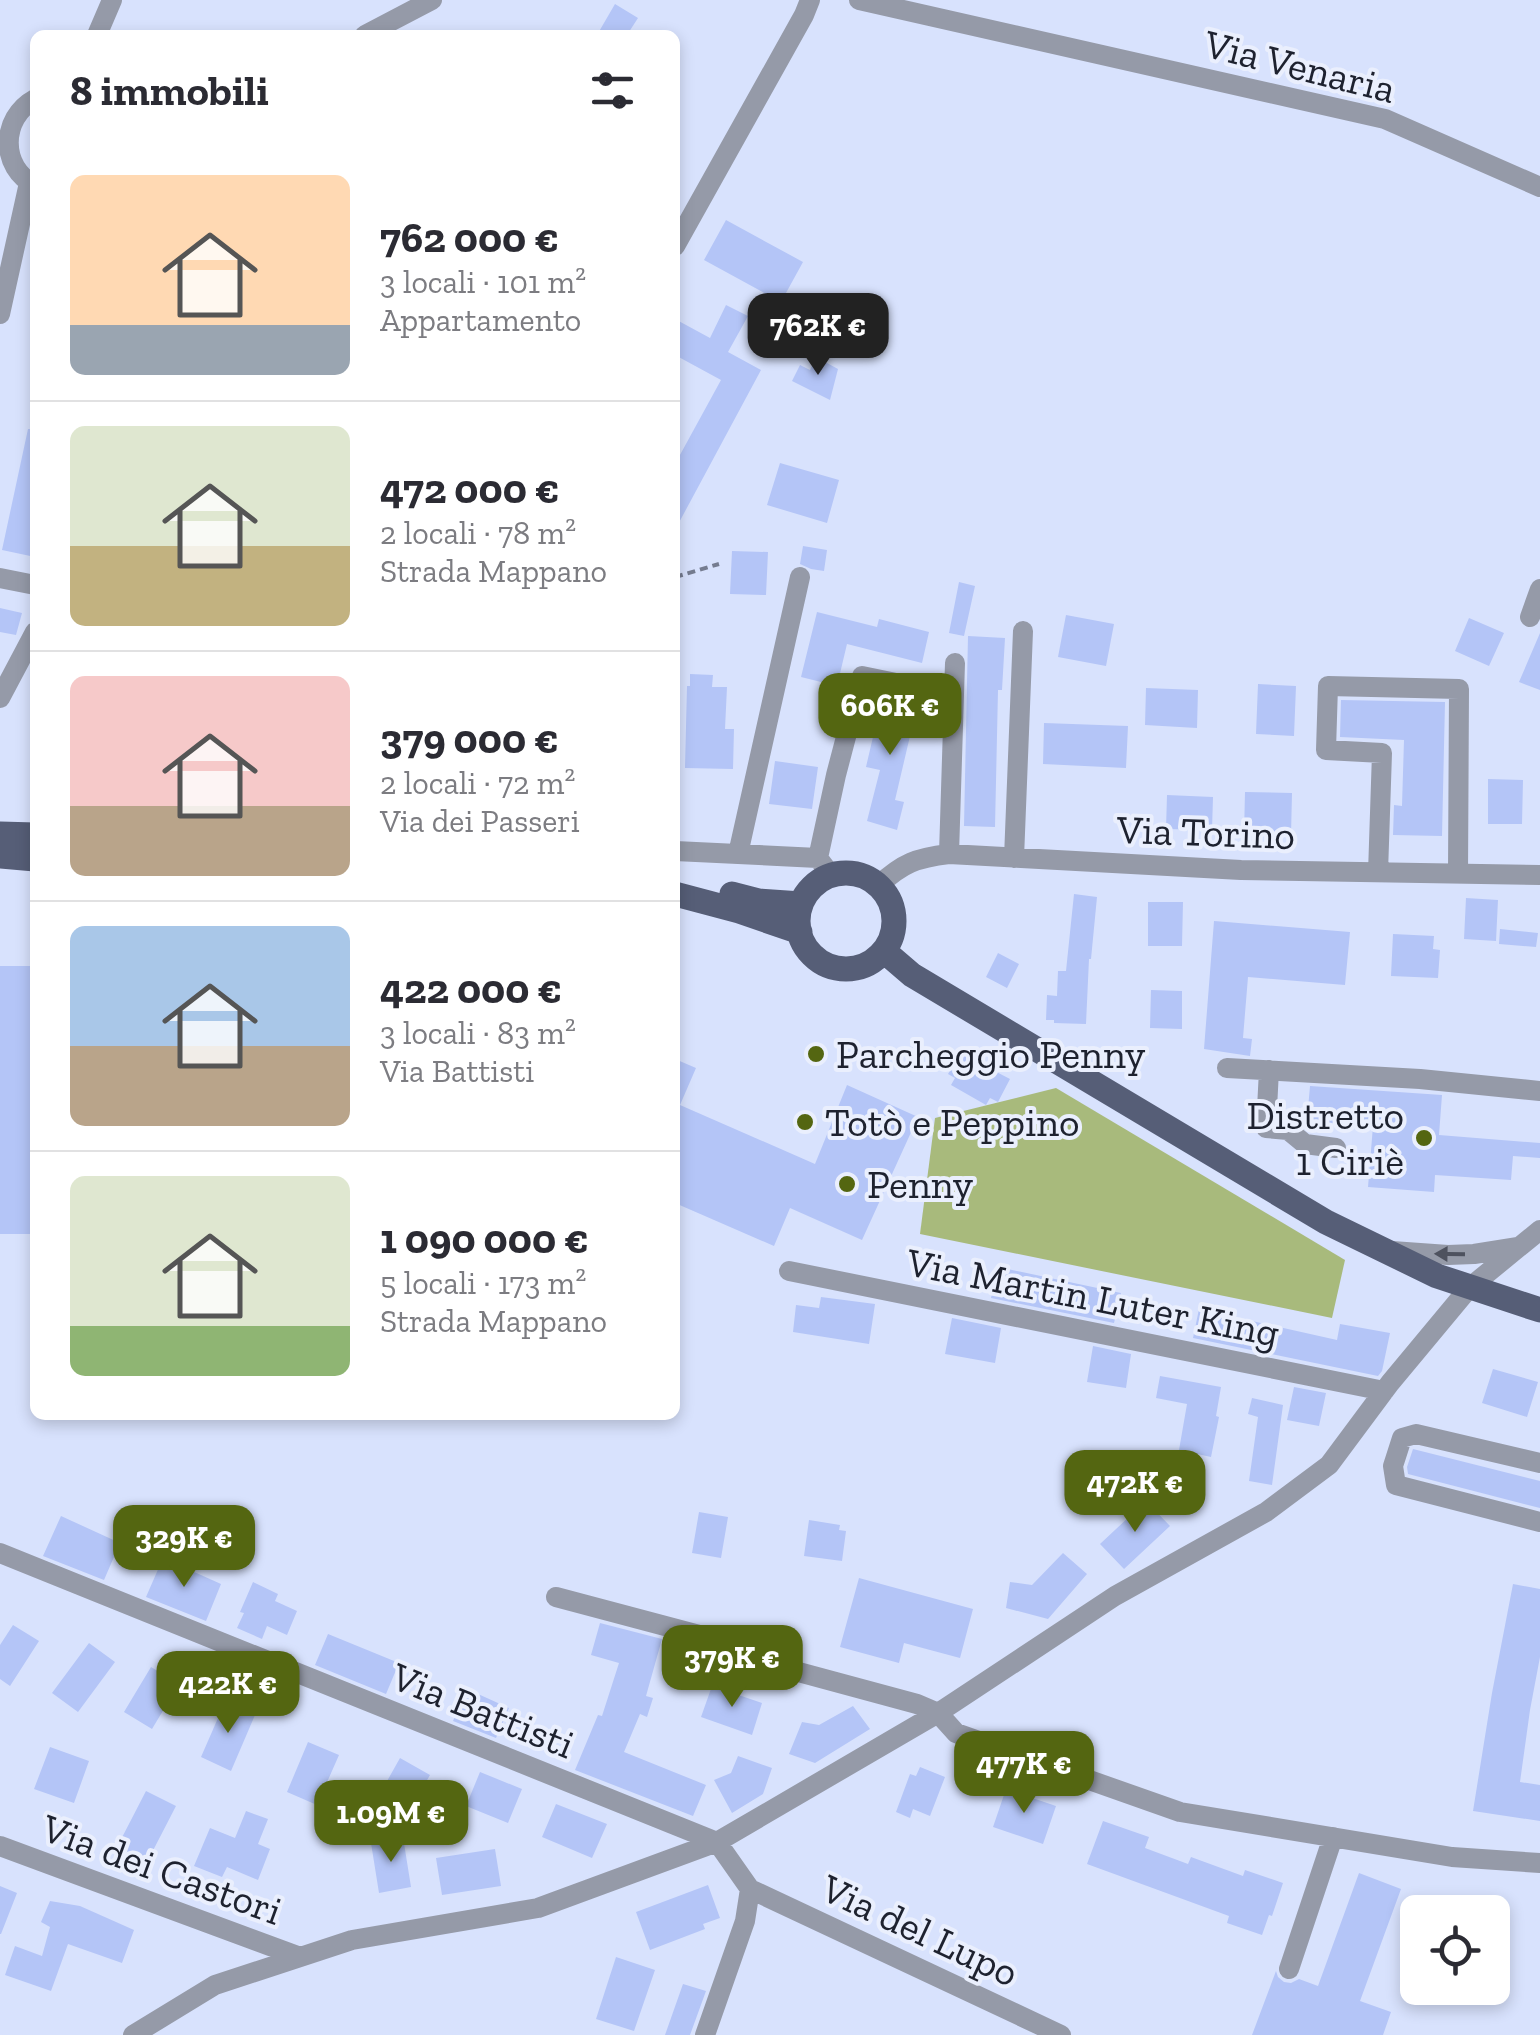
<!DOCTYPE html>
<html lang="it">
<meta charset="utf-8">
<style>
:root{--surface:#fff;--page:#f2f2f3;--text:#2b2b33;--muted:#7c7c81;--line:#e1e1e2;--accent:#546611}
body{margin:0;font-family:"Zilla Slab",serif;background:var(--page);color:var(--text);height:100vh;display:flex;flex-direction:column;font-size:38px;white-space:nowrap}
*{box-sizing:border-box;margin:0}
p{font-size:32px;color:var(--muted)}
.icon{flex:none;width:55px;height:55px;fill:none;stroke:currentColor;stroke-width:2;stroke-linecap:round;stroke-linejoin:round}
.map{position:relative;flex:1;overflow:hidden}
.side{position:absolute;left:30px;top:30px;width:650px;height:1390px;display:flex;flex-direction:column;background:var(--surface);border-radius:15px;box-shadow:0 5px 15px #0003}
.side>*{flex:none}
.fabs{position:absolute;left:1400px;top:1895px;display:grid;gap:20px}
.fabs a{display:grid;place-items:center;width:110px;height:110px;border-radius:15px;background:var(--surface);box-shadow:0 5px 15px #0003;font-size:50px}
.price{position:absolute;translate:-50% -85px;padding:0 22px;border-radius:20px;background:var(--accent);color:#fff;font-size:32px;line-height:65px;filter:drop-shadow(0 2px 5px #0008)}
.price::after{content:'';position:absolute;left:50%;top:60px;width:30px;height:22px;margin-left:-15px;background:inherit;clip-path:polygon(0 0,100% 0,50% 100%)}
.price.current{background:#222;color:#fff}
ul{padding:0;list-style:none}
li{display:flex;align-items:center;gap:30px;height:250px;padding:0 40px}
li+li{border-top:2px solid var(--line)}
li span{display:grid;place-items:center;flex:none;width:280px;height:200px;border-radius:15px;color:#555}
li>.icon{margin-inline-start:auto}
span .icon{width:120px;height:120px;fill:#fffc;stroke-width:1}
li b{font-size:42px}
h2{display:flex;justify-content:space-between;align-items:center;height:120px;padding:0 40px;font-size:42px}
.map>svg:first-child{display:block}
</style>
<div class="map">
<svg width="1540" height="2035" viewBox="0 0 1540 2035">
<rect width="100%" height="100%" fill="#d8e2fd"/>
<path fill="#a8ba7c" d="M 1056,1088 L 1345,1260 L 1332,1318 L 920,1234 L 935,1118 Z"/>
<path fill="#b4c5f7" d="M 615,4 L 638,18 L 627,35 L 597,35 Z
M 726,220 L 803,262 L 781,302 L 704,260 Z
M 726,305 L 748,316 L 728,352 L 761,370 L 675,530 L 675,464 L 721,380 L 675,355 L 675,319 L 710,338 Z
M 816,357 L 838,369 L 830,400 L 792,381 L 800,365 L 810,370 Z
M 28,429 L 35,429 L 35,557 L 2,550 Z
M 780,463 L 839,480 L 827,523 L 767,505 Z
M 803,546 L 827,550 L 824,571 L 811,569 L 800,564 Z
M 732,551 L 768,552 L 766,595 L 730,594 Z
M 959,582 L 975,586 L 964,636 L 949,633 Z
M 0,608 L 22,613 L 16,635 L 0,632 Z
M 817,612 L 877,627 L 879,619 L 929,632 L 922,663 L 847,644 L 837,686 L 801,677 Z
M 1066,615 L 1114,624 L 1106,666 L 1058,657 Z
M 1469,618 L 1504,633 L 1489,666 L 1455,651 Z
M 1540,633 L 1540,690 L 1519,682 Z
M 968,636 L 1005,638 L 1002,690 L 998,690 L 995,827 L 964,826 Z
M 690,674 L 713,675 L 712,687 L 727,687 L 725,729 L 734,729 L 733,769 L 685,768 L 687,686 L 690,686 Z
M 1258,684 L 1296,686 L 1294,736 L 1256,734 Z
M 1146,688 L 1198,690 L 1197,728 L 1145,725 Z
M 883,694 L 918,702 L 895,800 L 904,802 L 897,830 L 867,821 L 880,770 L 866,767 Z
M 1341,700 L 1445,702 L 1442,836 L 1393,835 L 1394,805 L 1402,806 L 1404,740 L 1340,737 Z
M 1044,723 L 1128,726 L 1126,768 L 1043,764 Z
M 775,761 L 818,767 L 812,809 L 769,804 Z
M 1488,779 L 1523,780 L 1522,824 L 1488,824 Z
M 1245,792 L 1292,793 L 1291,835 L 1244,834 Z
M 1167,795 L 1213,797 L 1212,830 L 1166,829 Z
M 1074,894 L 1097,897 L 1091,959 L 1089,959 L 1086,1024 L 1054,1023 L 1054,1020 L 1046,1020 L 1047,995 L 1057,996 L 1058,971 L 1066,971 Z
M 1466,898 L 1498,900 L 1496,941 L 1464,939 Z
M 1148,902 L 1183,902 L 1182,946 L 1148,946 Z
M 1214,921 L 1350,932 L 1345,985 L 1248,977 L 1243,1038 L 1252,1039 L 1250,1056 L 1204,1049 Z
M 1500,929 L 1538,933 L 1536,947 L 1499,944 Z
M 1393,934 L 1434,936 L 1433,949 L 1440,950 L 1438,978 L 1391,976 Z
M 998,953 L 1019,964 L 1007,988 L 986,977 Z
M 0,966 L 35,966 L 35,1234 L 0,1234 Z
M 1151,990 L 1182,991 L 1182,1029 L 1150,1028 Z
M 960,1053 L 1010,1079 L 998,1102 L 990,1098 L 986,1105 L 951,1085 L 955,1078 L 948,1074 Z
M 675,1059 L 696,1068 L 680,1105 L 815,1164 L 847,1085 L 918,1117 L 862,1240 L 790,1208 L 774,1246 L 675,1203 Z
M 1310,1086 L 1442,1095 L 1439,1135 L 1540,1143 L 1540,1158 L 1513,1156 L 1511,1180 L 1435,1175 L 1434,1192 L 1368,1187 L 1373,1126 L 1307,1121 Z
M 998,1267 L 1121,1293 L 1114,1323 L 991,1298 Z
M 821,1297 L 875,1304 L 869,1344 L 793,1332 L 796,1305 L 819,1308 Z
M 1199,1309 L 1337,1340 L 1340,1324 L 1390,1333 L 1382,1371 L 1378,1376 L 1193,1338 Z
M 952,1318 L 1001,1328 L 995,1363 L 945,1354 Z
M 1093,1346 L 1131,1354 L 1126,1388 L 1087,1382 Z
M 1493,1369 L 1538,1382 L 1527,1417 L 1482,1403 Z
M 1160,1376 L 1221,1387 L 1216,1416 L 1219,1417 L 1211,1457 L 1179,1450 L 1187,1404 L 1156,1398 Z
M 1294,1387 L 1326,1393 L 1319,1426 L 1287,1420 Z
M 1252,1398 L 1283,1405 L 1272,1485 L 1249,1481 L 1258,1417 L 1248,1414 Z
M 1413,1449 L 1540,1481 L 1540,1508 L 1408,1474 L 1407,1467 Z
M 1146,1501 L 1170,1526 L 1124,1569 L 1100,1544 Z
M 699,1512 L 728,1517 L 721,1558 L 692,1553 Z
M 61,1516 L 120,1543 L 104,1580 L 43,1556 Z
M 809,1520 L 840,1525 L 839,1530 L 846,1531 L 842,1561 L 804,1556 Z
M 1063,1553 L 1087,1574 L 1048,1619 L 1006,1608 L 1010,1582 L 1032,1585 Z
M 163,1558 L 221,1584 L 206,1621 L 146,1597 Z
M 859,1578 L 973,1609 L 960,1658 L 904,1643 L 899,1663 L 840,1647 Z
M 253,1582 L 278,1594 L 275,1601 L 297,1611 L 287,1635 L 267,1626 L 262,1639 L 237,1628 L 244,1613 L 240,1612 Z
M 1513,1584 L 1540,1589 L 1540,1657 L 1530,1710 L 1520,1782 L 1540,1785 L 1540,1821 L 1473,1811 L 1492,1693 Z
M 600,1623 L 662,1639 L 646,1696 L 653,1698 L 647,1717 L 640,1714 L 624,1752 L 706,1785 L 693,1816 L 575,1770 L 598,1715 L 602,1716 L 619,1663 L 591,1655 Z
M 13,1625 L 39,1641 L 10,1686 L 0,1679 L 0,1645 Z
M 328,1634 L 399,1663 L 386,1694 L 315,1665 Z
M 89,1643 L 115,1662 L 78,1712 L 52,1693 Z
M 151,1667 L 179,1684 L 152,1729 L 124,1712 Z
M 712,1686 L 762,1703 L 752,1735 L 701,1717 Z
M 467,1689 L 509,1708 L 496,1738 L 453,1721 Z
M 225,1702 L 255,1715 L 231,1771 L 201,1757 Z
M 853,1706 L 870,1729 L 815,1763 L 789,1754 L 802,1722 L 819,1725 Z
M 308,1742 L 339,1755 L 317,1805 L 287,1792 Z
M 50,1747 L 89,1761 L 74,1803 L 34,1789 Z
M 738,1756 L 772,1768 L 763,1794 L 732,1813 L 714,1780 L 731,1773 Z
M 400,1758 L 430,1775 L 407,1815 L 377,1799 Z
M 920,1767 L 945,1777 L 930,1816 L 913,1809 L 910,1818 L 896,1812 L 910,1774 L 916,1776 Z
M 480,1772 L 522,1789 L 508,1823 L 466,1806 Z
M 1006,1789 L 1056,1806 L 1043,1844 L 993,1827 Z
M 146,1791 L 176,1806 L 145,1866 L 115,1851 Z
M 556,1804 L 607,1824 L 592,1858 L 542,1837 Z
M 246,1811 L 268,1819 L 258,1844 L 270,1849 L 258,1880 L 227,1867 L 222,1877 L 194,1866 L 210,1828 L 235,1838 Z
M 1103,1821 L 1149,1837 L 1145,1848 L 1188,1864 L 1191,1857 L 1243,1876 L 1245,1870 L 1283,1883 L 1272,1916 L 1269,1915 L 1262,1935 L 1227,1923 L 1229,1916 L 1087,1864 Z
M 403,1837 L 411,1887 L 379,1893 L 371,1843 Z
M 495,1849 L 501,1886 L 442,1895 L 436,1858 Z
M 1359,1873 L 1401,1889 L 1360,2001 L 1391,2012 L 1383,2035 L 1252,2035 L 1276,1971 L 1278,1977 L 1284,1982 L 1291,1983 L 1299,1979 L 1318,1986 Z
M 708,1885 L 720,1918 L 703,1924 L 705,1929 L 650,1950 L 636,1912 Z
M 0,1886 L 17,1893 L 1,1934 L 0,1934 Z
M 50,1901 L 80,1906 L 134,1930 L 122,1963 L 68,1944 L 51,1991 L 5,1975 L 15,1946 L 42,1956 L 50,1927 L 41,1922 Z
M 616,1957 L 655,1970 L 634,2031 L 596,2019 Z
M 683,1984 L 706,1991 L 690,2035 L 665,2035 Z"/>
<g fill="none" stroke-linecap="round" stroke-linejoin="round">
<path stroke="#757c90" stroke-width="4" stroke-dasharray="8 5" stroke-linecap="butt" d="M 675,577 L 719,564"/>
<path stroke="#959aa8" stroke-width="20" d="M 859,0 L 1385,119 L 1540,187
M 97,35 L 112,0
M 365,35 L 432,0
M 35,99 C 0,118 0,168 35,185
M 675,246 L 804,15 L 810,0
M 0,314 L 29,183
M 0,578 L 35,585
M 1530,617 L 1540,589
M 0,698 L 35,632
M 675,851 L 818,858 L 831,875
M 738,854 L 800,577
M 949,854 L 955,663
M 818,858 L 836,775 L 862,676 L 925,689
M 1014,858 L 1023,631
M 1378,873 L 1382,753 L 1326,750 L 1328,686 L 1459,689 L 1458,874
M 879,885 C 903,863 916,858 949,854 L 1241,870 L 1540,875
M 1227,1068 L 1420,1079 L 1540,1091
M 1269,1070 L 1266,1128 L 1288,1130 L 1305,1144 L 1336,1148
M 1392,1251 L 1448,1255 L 1474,1254 L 1518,1247
M 789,1271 L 1384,1391
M 1540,1463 L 1416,1434 L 1402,1438 L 1393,1466 L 1396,1485 L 1540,1522
M 0,1553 L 717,1842 L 750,1889 L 745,1921 L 705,2035
M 556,1597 L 699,1635 L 717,1650 L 917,1704 L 938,1713 L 956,1733 L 1180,1812 L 1452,1857 L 1540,1863
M 0,1846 L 300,1957
M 750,1889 L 1061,2035
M 1289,1969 L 1333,1837
M 133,2035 L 215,1985 L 352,1940 L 538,1908 L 717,1842 L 938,1713 L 1115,1596 L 1266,1512 L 1329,1465 L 1390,1383 L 1469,1288 L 1540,1230"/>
<path stroke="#565e77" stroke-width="25" d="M 0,834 L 35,835
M 0,856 L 35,859
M798 921a48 48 0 1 1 96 0a48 48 0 1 1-96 0Z
M 675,894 L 739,911 L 800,932
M 732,894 L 759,901 L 801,904
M 884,951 L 912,975 L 1326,1222 L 1437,1276 L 1540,1310"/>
</g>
<defs><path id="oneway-solid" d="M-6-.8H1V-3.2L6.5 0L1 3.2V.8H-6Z" transform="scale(2.5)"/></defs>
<use fill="#4e525f" href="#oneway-solid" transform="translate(1450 1254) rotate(-179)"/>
<g fill="#546611" stroke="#eaeffd" stroke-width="4">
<circle cx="816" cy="1054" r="10"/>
<circle cx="805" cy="1122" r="10"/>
<circle cx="1424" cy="1138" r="10"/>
<circle cx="847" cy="1184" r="10"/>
</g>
<g text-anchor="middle" stroke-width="8" stroke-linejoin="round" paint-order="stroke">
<g font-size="40" fill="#1e222f" stroke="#eaeffd">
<text transform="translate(1300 66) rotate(14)" y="14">Via Venaria</text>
<text transform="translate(1206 832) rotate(2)" y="14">Via Torino</text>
<text transform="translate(1093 1297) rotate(11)" y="14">Via Martin Luter King</text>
<text transform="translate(483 1710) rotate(22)" y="14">Via Battisti</text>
<text transform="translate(162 1869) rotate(20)" y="14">Via dei Castori</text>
<text transform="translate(920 1930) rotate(25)" y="14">Via del Lupo</text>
</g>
<g font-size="40" fill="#1e222f" stroke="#eaeffd" text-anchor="start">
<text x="836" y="1068">Parcheggio Penny</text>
<text x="1404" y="1129" text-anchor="end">Distretto<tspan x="1404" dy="46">1 Ciriè</tspan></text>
<text x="825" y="1136">Totò e Peppino</text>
<text x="867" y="1198">Penny</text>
</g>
</g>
</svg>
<div class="fabs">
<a><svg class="icon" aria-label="locate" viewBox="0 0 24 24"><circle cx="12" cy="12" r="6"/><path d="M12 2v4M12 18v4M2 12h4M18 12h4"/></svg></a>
</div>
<b class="price current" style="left:818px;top:378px">762K €</b>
<b class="price" style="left:890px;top:758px">606K €</b>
<b class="price" style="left:1135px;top:1535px">472K €</b>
<b class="price" style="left:184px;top:1590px">329K €</b>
<b class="price" style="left:732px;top:1710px">379K €</b>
<b class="price" style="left:228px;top:1736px">422K €</b>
<b class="price" style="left:1024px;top:1816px">477K €</b>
<b class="price" style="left:391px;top:1865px">1.09M €</b>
<section class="side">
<h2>8 immobili<svg class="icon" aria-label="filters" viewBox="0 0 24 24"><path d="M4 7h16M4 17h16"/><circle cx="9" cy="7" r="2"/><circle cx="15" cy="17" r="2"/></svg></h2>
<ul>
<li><span style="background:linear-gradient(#ffd9b3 75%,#9aa5b1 0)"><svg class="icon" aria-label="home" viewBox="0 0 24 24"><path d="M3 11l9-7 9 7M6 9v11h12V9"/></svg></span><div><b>762 000 €</b><p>3 locali · 101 m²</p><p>Appartamento</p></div></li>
<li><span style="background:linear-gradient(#dfe7d0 60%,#c2b280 0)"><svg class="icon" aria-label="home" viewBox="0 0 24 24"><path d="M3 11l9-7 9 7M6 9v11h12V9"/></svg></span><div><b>472 000 €</b><p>2 locali · 78 m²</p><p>Strada Mappano</p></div></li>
<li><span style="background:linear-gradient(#f6c9c9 65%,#b9a48a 0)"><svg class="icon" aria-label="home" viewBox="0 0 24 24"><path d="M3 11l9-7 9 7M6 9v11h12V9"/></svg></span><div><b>379 000 €</b><p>2 locali · 72 m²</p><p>Via dei Passeri</p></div></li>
<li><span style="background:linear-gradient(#a9c7e8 60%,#b9a48a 0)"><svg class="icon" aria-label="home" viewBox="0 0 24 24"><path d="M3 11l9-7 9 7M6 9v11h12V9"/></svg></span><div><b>422 000 €</b><p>3 locali · 83 m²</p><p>Via Battisti</p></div></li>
<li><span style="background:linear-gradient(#dfe7d0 75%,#8fb573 0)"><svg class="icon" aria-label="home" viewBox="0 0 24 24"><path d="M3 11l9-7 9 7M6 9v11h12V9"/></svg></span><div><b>1 090 000 €</b><p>5 locali · 173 m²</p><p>Strada Mappano</p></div></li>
</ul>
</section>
</div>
